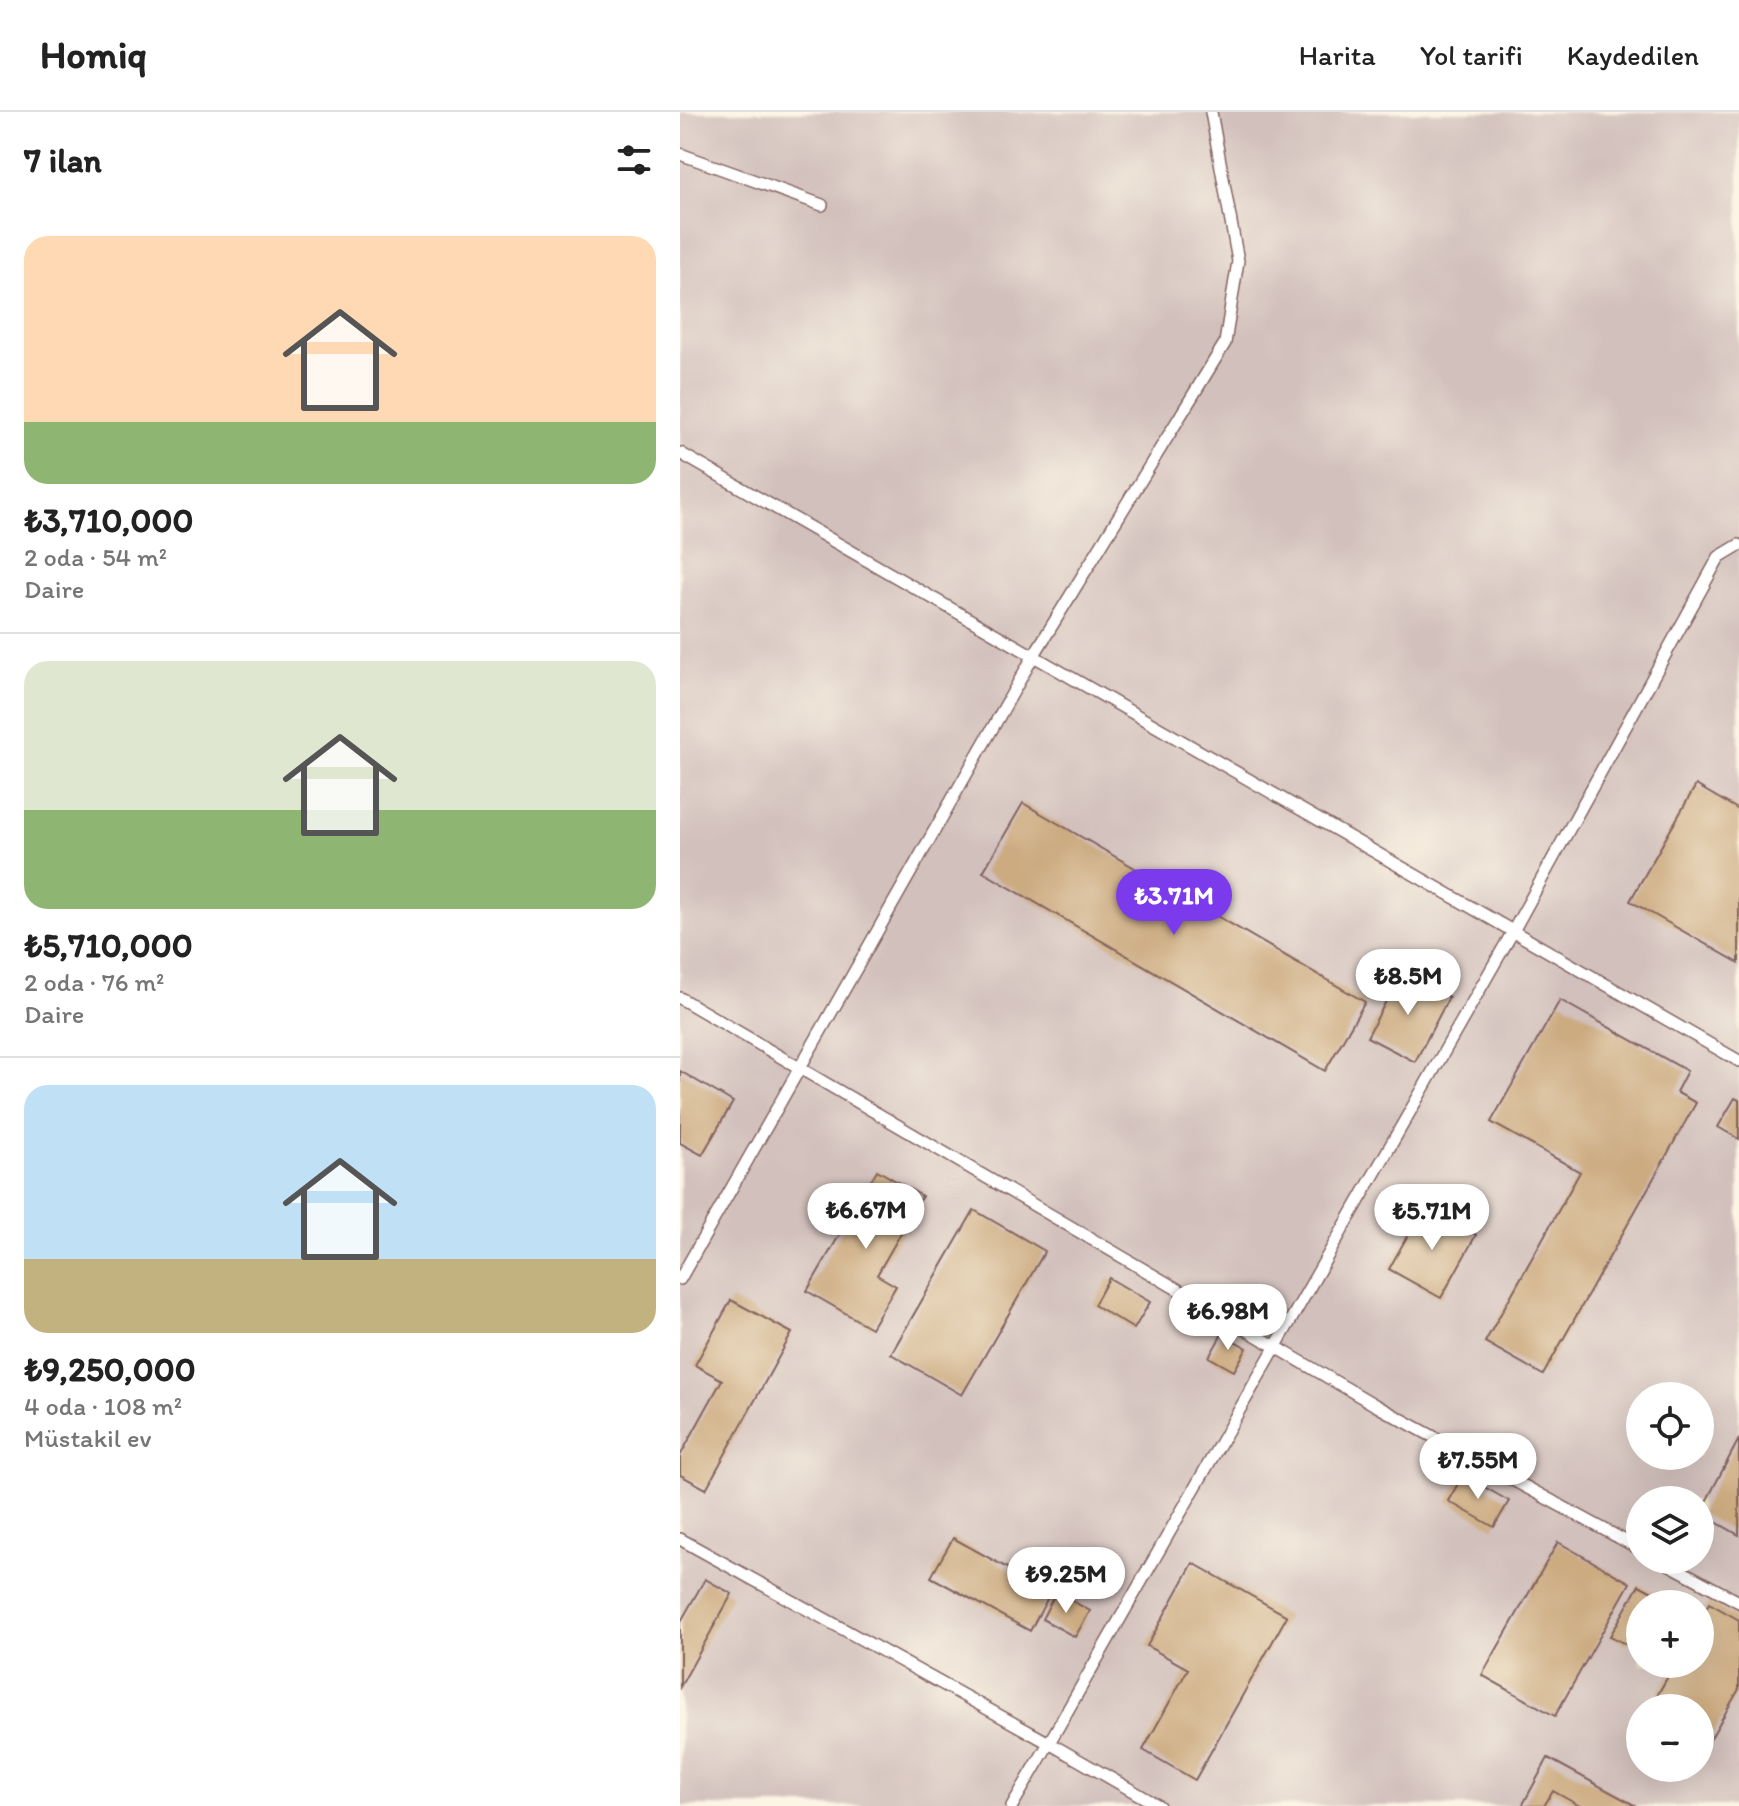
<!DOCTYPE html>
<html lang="tr">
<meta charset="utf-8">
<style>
:root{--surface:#fff;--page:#f2f2f2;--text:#222;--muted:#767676;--line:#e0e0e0;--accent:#7c3aed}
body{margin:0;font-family:Itim,sans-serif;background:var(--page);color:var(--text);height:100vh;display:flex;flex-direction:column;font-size:30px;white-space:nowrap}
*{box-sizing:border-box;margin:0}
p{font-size:26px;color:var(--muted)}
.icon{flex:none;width:44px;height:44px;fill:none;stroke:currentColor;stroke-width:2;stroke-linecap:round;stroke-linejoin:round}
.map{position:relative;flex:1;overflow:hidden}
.side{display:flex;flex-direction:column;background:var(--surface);width:680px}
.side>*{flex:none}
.controls{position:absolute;left:946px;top:1270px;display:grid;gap:16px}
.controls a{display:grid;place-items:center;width:88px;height:88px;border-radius:50%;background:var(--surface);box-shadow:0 8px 32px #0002;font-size:40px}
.price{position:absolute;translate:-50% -68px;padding:0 18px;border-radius:28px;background:#fff;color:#222;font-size:26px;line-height:52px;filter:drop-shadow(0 2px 4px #0008)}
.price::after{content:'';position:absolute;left:50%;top:48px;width:24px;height:18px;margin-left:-12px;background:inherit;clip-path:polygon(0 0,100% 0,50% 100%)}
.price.current{background:var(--accent);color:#fff}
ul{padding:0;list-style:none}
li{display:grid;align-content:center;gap:16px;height:424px;padding:0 24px}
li+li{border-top:2px solid var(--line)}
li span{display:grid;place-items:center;height:248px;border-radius:24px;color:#555}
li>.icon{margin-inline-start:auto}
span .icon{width:144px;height:144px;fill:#fffc;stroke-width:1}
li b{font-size:34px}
h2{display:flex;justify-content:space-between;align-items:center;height:96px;padding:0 24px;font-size:34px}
header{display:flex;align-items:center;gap:48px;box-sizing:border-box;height:112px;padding:0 40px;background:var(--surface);border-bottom:2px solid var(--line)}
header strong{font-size:38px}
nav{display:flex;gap:44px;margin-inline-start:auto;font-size:28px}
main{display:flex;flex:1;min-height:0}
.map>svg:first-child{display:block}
</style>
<header>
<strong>Homiq</strong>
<nav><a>Harita</a><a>Yol tarifi</a><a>Kaydedilen</a></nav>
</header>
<main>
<section class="side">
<h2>7 ilan<svg class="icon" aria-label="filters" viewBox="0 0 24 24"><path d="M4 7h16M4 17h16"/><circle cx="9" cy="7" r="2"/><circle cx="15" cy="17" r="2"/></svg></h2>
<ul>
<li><span style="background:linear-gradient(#ffd9b3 75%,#8fb573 0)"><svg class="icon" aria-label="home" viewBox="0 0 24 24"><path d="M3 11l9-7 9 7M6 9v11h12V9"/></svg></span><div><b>₺3,710,000</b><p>2 oda · 54 m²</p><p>Daire</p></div></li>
<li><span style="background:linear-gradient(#dfe7d0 60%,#8fb573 0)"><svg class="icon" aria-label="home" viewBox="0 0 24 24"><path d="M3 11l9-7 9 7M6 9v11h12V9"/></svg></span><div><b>₺5,710,000</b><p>2 oda · 76 m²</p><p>Daire</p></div></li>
<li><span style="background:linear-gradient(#bfe0f5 70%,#c2b280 0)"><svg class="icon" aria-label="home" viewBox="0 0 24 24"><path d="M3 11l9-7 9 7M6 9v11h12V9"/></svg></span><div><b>₺9,250,000</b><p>4 oda · 108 m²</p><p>Müstakil ev</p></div></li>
</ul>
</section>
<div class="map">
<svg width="1059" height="1694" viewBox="0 0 1059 1694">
<rect width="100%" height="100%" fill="#fcf5e5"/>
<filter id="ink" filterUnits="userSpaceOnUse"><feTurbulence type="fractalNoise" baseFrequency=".0125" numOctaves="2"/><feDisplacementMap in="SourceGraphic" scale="16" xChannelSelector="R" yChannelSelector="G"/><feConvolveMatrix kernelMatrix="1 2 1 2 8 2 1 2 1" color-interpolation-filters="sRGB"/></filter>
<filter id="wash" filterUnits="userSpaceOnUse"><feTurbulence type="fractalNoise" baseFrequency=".006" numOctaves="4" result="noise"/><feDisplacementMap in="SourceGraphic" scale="32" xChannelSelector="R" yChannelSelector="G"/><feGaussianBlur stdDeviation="1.8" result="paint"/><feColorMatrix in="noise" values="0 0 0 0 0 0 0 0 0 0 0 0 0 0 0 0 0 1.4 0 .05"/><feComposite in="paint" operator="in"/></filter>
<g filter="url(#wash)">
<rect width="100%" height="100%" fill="#ece2c0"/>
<path fill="#d1c0bc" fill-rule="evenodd" d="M 0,0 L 1059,0 L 1059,1694 L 0,1694 ZM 960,1284 L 1020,1284 L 1020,1344 L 960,1344 ZM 960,1388 L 1020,1388 L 1020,1448 L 960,1448 ZM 960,1492 L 1020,1492 L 1020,1552 L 960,1552 ZM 960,1596 L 1020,1596 L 1020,1656 L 960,1656 Z"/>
<g id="blocks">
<path fill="#ccab81" d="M 1016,673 L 1059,698 L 1059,851 L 950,789 Z
M 343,691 L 685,890 L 645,959 L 303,760 Z
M 721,861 L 769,885 L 735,950 L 687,925 Z
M 880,888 L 1007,959 L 996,980 L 1016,991 L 863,1263 L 805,1230 L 900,1060 L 811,1010 Z
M 0,959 L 53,990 L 22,1043 L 0,1031 Z
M 1055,986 L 1059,988 L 1059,1027 L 1038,1015 Z
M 197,1058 L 242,1084 L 197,1163 L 216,1174 L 191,1216 L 127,1179 Z
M 744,1094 L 796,1123 L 761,1186 L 709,1157 Z
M 294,1098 L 365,1139 L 282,1283 L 211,1242 Z
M 429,1166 L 470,1190 L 454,1217 L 414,1193 Z
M 51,1188 L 112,1221 L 26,1377 L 0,1363 L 0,1344 L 42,1268 L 15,1253 Z
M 542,1222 L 567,1236 L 554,1259 L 529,1245 Z
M 1059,1327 L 1059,1423 L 1020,1401 Z
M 783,1363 L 829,1389 L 814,1415 L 768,1389 Z
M 273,1426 L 371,1480 L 350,1519 L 251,1465 Z
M 878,1430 L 950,1471 L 875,1604 L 802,1563 Z
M 513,1451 L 607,1504 L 515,1668 L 463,1638 L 508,1557 L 467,1534 Z
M 25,1467 L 52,1482 L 0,1575 L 0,1511 Z
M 959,1473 L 976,1482 L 971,1492 L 960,1492 L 960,1511 L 947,1533 L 930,1524 Z
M 376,1480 L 410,1499 L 395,1525 L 362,1507 Z
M 1029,1491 L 1059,1508 L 1059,1577 L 1020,1645 L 1020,1596 L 970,1596 L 995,1552 L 1020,1552 L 1020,1507 Z
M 868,1646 L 956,1694 L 900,1694 L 873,1679 L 864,1694 L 842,1694 Z"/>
</g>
</g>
<g filter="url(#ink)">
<use href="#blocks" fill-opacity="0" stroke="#83635f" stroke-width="2"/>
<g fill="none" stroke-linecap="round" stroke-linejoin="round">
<defs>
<path id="service" d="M 0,42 L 142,93
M 0,341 L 1059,949
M 0,886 L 695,1293 L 960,1437
M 0,1167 L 354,543 L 545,231 L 558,149 L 531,0
M 0,1427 L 369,1631 L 832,821 L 1039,445 L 1059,433
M 981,1448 L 1059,1490
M 332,1694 L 369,1631 L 479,1694"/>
</defs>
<use href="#service" stroke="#83635f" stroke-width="14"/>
<use href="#service" stroke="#fff" stroke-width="11"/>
</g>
</g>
</svg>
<div class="controls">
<a><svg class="icon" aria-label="locate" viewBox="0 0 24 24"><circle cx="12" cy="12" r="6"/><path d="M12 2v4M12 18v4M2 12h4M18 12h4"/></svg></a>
<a><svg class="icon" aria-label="layers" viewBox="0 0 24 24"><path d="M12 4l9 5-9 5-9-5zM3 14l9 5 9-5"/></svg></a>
<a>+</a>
<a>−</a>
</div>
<b class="price current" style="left:494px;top:825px">₺3.71M</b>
<b class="price" style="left:728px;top:905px">₺8.5M</b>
<b class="price" style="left:186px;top:1139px">₺6.67M</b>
<b class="price" style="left:752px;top:1140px">₺5.71M</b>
<b class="price" style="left:548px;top:1240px">₺6.98M</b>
<b class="price" style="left:798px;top:1389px">₺7.55M</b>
<b class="price" style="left:386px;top:1503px">₺9.25M</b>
</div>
</main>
